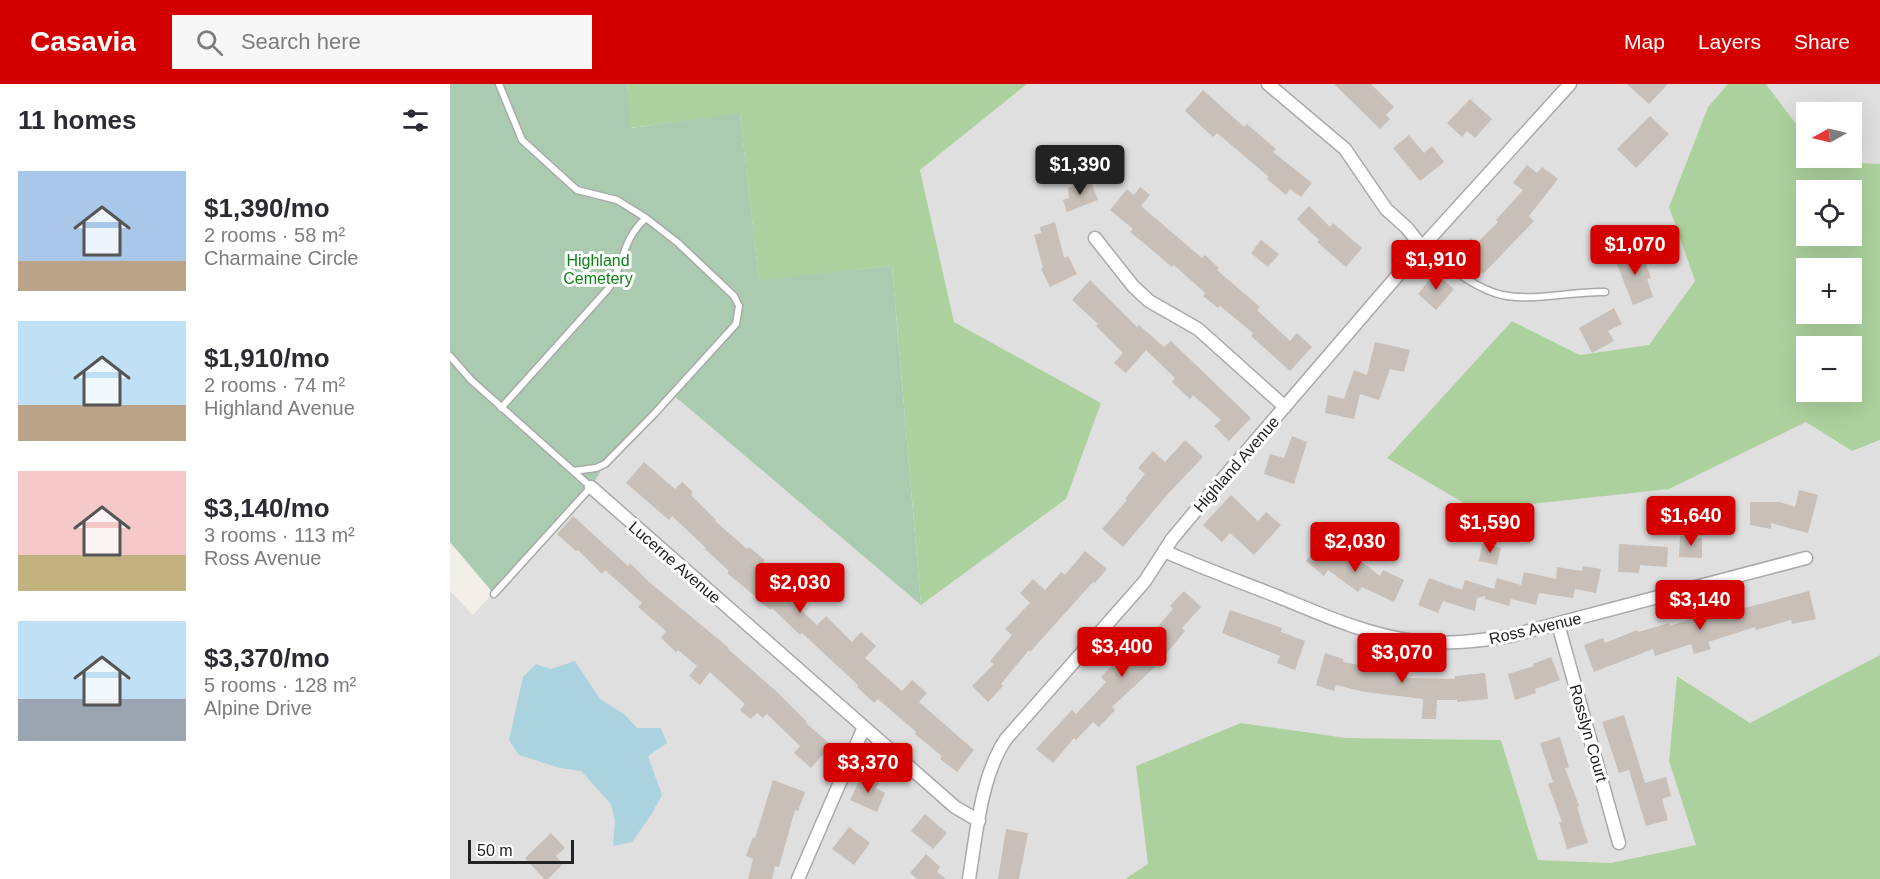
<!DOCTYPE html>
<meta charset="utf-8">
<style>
:root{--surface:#fff;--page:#f7f7f7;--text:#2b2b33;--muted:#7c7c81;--accent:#d40000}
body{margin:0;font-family:Helvetica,sans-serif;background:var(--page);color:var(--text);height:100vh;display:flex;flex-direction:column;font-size:22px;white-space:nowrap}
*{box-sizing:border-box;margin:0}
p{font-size:20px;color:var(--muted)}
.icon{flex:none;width:33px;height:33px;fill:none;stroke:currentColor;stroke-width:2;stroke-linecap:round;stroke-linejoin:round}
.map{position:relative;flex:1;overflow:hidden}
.details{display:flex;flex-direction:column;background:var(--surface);width:450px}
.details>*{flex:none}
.needle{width:39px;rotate:262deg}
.buttons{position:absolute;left:1346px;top:18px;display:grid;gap:12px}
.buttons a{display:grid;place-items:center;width:66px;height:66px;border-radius:0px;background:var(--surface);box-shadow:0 6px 24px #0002;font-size:30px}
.scale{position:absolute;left:18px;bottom:15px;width:106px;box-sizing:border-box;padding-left:6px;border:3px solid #222;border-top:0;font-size:16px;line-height:21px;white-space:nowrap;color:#222;-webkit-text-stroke:4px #fff;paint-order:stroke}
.price{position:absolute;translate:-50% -51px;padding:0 14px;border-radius:6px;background:var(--accent);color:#fff;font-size:20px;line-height:39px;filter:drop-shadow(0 2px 3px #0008)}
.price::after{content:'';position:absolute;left:50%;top:36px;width:18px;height:14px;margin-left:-9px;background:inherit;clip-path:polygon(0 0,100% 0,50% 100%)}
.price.selected{background:#222;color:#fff}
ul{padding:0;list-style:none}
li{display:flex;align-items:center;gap:18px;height:150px;padding:0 18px}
li span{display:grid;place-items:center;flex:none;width:168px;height:120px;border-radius:0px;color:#555}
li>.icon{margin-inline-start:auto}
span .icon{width:72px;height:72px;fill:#fffc;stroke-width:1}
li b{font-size:26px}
h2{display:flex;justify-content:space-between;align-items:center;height:72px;padding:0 18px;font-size:26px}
header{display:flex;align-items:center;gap:36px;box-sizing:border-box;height:84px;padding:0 30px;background:var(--accent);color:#fff}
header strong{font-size:28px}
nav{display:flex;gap:33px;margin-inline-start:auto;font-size:21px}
.search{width:420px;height:54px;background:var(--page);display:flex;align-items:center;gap:15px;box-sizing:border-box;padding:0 21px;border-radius:0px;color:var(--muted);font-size:22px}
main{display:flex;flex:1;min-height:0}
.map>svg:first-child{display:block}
</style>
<header>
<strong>Casavia</strong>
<div class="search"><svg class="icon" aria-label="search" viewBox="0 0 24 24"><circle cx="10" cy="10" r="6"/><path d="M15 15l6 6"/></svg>Search here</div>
<nav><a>Map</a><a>Layers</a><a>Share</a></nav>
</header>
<main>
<section class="details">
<h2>11 homes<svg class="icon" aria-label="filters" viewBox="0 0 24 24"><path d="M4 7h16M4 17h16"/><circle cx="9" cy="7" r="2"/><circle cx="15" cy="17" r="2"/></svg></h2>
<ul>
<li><span style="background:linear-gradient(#a9c7e8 75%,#b9a48a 0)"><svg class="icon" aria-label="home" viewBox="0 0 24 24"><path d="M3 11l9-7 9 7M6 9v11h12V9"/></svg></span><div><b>$1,390/mo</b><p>2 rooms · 58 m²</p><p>Charmaine Circle</p></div></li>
<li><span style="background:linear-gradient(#bfe0f5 70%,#b9a48a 0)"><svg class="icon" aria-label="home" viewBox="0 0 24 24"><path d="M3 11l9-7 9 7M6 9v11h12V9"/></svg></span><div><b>$1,910/mo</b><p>2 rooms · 74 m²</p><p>Highland Avenue</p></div></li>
<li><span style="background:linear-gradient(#f6c9c9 70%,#c2b280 0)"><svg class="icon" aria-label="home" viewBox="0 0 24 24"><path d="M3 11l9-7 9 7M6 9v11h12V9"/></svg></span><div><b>$3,140/mo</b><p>3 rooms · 113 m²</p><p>Ross Avenue</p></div></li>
<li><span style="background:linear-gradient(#bfe0f5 65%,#9aa5b1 0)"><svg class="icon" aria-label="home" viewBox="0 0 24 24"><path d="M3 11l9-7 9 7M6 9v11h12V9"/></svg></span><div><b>$3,370/mo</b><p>5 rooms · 128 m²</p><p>Alpine Drive</p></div></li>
</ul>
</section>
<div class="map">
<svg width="1430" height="795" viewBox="0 0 1430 795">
<rect width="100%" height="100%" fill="#f2efe9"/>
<path fill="#e0dfdf" d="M 577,0 L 1278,0 L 1258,23 L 1219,123 L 1245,197 L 1199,262 L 1130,271 L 1062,237 L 1219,405 L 1356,337 L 1402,367 L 1430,356 L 1430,571 L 1299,640 L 1228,592 L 1219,677 L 1247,761 L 1161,779 L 1088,776 L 1051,656 L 897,654 L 791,639 L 686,682 L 698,780 L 675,795 L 0,795 L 0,507 L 23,531 L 141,403 L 155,380 L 222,310 L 471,521 L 650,319 L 504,238 L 470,86 Z
M 1316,0 L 1430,0 L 1430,80 L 1374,77 L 1371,74 L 1401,74 L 1401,28 L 1356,28 L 1356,53 Z"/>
<path fill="#add19e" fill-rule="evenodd" d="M 177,0 L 577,0 L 470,86 L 504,238 L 651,319 L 616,415 L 471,521 L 442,182 L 309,197 L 290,30 L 180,44 Z
M 1278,0 L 1316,0 L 1356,53 L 1356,74 L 1371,74 L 1374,77 L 1430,80 L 1430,356 L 1402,367 L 1356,338 L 1219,405 L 1026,426 L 937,374 L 1062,237 L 1130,271 L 1199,261 L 1245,197 L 1219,123 L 1258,23 ZM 1401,106 L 1401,152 L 1356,152 L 1356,106 ZM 1356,184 L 1401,184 L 1401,230 L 1356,230 ZM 1356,262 L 1401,262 L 1401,308 L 1356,308 Z
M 1430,571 L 1430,795 L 675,795 L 698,780 L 686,682 L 791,639 L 897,654 L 1051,656 L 1088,776 L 1161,779 L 1246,761 L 1219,677 L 1227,592 L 1300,639 Z"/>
<path fill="#aacbaf" d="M 0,0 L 177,0 L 181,44 L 290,29 L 309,196 L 442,182 L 471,521 L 222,310 L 155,380 L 141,403 L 44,510 L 0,458 Z"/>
<path fill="#aad3df" d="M 125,577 L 150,615 L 174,630 L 187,644 L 211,644 L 217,659 L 198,672 L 212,711 L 201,731 L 182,758 L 163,762 L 165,737 L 161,720 L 131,687 L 110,684 L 69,671 L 59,656 L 73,593 L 86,580 L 101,585 Z"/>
<path fill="#c7bfb8" d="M 884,0 L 921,0 L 944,23 L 936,31 L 940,35 L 930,45 Z
M 1177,0 L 1218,0 L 1199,20 Z
M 753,6 L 794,43 L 797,40 L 826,65 L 823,68 L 862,99 L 851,113 L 840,105 L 836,111 L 817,95 L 819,93 L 767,49 L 763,53 L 735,27 Z
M 1020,15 L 1042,35 L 1025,54 L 1017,47 L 1012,53 L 997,39 Z
M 1200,32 L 1219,50 L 1186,84 L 1167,65 Z
M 959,51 L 974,69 L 982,62 L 994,78 L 970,97 L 943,64 Z
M 1077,81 L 1087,89 L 1092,83 L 1108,95 L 1079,132 L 1084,137 L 1033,190 L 1009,166 L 1021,154 L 1027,159 L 1048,138 L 1046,136 L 1073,106 L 1063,99 Z
M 640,96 L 648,116 L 617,128 L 613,116 L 619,114 L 618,104 Z
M 690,103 L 700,111 L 691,122 L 752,174 L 755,171 L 769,184 L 767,186 L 810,223 L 807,226 L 840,257 L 847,249 L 862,263 L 840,287 L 801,252 L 803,249 L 770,222 L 768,224 L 753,212 L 755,209 L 724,181 L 722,183 L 695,160 L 680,148 L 683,145 L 660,126 L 677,105 L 684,111 Z
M 859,122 L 880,143 L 883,139 L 912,164 L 896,183 L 867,158 L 869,156 L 847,135 Z
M 605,138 L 614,174 L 618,172 L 627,190 L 600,203 L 591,185 L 593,184 L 584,151 L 591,149 L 590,143 Z
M 811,156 L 829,170 L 818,183 L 801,169 Z
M 1191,166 L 1201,194 L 1197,195 L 1203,213 L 1183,221 L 1165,175 Z
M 985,189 L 1004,205 L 986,226 L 968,210 Z
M 640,196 L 687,243 L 689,241 L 714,263 L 721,257 L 801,334 L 779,357 L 764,342 L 771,336 L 743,311 L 740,315 L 722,298 L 725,294 L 696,266 L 676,289 L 664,279 L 673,269 L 646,242 L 648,240 L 622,216 Z
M 1164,224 L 1172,240 L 1158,247 L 1164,257 L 1142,269 L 1129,244 Z
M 925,258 L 960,266 L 954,288 L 940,285 L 929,316 L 910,310 L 904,335 L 875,329 L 878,311 L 894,315 L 904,286 L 917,291 Z
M 842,352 L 857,358 L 844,400 L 814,390 L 820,370 L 834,374 Z
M 735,356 L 753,373 L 717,411 L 673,463 L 652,445 L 677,416 L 675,415 L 695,390 L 688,384 L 703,367 L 715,378 Z
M 194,378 L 225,405 L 232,398 L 243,408 L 241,411 L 266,436 L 265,437 L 297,465 L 299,463 L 315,476 L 313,478 L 341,500 L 333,509 L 367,541 L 376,532 L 402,558 L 411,548 L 426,562 L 415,574 L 452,607 L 462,596 L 477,609 L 469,618 L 524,666 L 507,688 L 490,675 L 492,672 L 465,650 L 466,648 L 428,615 L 424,619 L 407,603 L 408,601 L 352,549 L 350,551 L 322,524 L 321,526 L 305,514 L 306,513 L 277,489 L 279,487 L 255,465 L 256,464 L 222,432 L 219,436 L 176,399 Z
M 1349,406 L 1368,411 L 1358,449 L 1321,439 L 1321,445 L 1300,441 L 1300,418 L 1330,418 L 1345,423 Z
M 781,411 L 808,437 L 816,428 L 831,441 L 804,471 L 780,449 L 772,458 L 753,441 Z
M 1246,414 L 1268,418 L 1265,435 L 1243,431 Z
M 123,432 L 178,482 L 180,479 L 198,497 L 279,564 L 278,565 L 326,607 L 357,638 L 356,639 L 381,661 L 361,684 L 344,669 L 350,662 L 317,630 L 313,634 L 307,629 L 301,635 L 290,626 L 295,620 L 260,588 L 250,601 L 239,592 L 247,582 L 228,566 L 226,568 L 211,554 L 216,547 L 188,523 L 192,519 L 155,486 L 152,490 L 128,466 L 126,467 L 107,450 Z
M 1230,452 L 1252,454 L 1252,474 L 1229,473 Z
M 885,460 L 905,477 L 907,474 L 930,492 L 933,486 L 954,496 L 944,518 L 912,503 L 908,508 L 878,486 L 874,492 L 856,477 L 868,462 L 877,469 Z
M 1032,460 L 1051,464 L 1047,481 L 1029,477 Z
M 1169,460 L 1218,463 L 1217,483 L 1190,481 L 1189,489 L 1168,488 Z
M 635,467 L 657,485 L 645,499 L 643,498 L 580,568 L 579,566 L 551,600 L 553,602 L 538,618 L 522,602 L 544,580 L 540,577 L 562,551 L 555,545 L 580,519 L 570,509 L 583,495 L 595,506 L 611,488 L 615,491 Z
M 1133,482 L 1151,485 L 1146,509 L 1125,505 L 1123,514 L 1089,509 L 1086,521 L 1061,515 L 1059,522 L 1035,515 L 1035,512 L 1027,514 L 1025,527 L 993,517 L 988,529 L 968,521 L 979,494 L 1012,506 L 1015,496 L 1044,505 L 1047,494 L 1071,501 L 1074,488 L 1106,495 L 1107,483 L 1132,487 Z
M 734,507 L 751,523 L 732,544 L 735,547 L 707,581 L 662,623 L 665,626 L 649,643 L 643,638 L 626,656 L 624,654 L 603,679 L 586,665 L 622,626 L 626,630 L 656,598 L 651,593 L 687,556 L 692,561 L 723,525 L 720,522 Z
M 1359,507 L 1366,535 L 1342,540 L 1341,536 L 1306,546 L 1305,543 L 1258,558 L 1261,565 L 1244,570 L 1241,560 L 1205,572 L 1203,565 L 1144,588 L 1134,561 L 1153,554 L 1155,559 L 1187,546 L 1188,548 L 1219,539 L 1220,542 L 1249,532 L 1251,537 L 1291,525 Z
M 780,526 L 832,544 L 831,548 L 855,557 L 845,586 L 827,579 L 830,572 L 772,549 Z
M 875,569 L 893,575 L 893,578 L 957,590 L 957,594 L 1005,595 L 1005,592 L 1035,589 L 1038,615 L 1007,618 L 1007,616 L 987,616 L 986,635 L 972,635 L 973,615 L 915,608 L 886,601 L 884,607 L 866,601 Z
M 1101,573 L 1110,596 L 1085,605 L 1086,609 L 1065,616 L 1058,590 L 1084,582 L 1083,580 Z
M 1174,631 L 1195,699 L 1216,693 L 1221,712 L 1212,715 L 1218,736 L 1196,742 L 1179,686 L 1169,689 L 1152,638 Z
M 1110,653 L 1119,683 L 1115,684 L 1129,722 L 1127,723 L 1138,759 L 1117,765 L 1109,738 L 1112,738 L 1098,700 L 1103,698 L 1090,659 Z
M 412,691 L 429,699 L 426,704 L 435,709 L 427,728 L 400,716 Z
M 323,696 L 355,708 L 348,727 L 345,726 L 329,783 L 325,782 L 322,795 L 298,795 L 303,775 L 296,772 L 303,753 L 305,754 Z
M 475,730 L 497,749 L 483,765 L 461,747 Z
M 399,743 L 420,759 L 404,781 L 382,765 Z
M 556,745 L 578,749 L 569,795 L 548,795 Z
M 101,749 L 115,764 L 106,772 L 113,780 L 98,795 L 94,795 L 75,774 Z
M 476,770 L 490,783 L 487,788 L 496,795 L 467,795 L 460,789 Z"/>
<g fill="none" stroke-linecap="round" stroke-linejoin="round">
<defs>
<path id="lane" d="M 49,0 L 72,56 L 127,106 L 167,116 L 196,134
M 972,163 C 996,180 1023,204 1052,211 C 1085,218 1121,207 1155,208
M 0,272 L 21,296 L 141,403 L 44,510
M 51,324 L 158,205 C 175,180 171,156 196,134 L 228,159 L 284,212 L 289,222 L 286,240 L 205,329 L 155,380 L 146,384 L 123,387"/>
<path id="street" d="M 818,0 L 895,65 L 936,125 L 957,144 L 972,163
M 645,154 L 683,202 L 699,217 L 748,245 L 835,323
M 141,403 L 505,723 L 529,737
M 714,467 C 752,484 791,498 829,513 C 873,531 917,551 964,557 C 996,561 1028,557 1060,552 L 1356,474
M 1108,540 L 1169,759
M 348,795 L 414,643
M 519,795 C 526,752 531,691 556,655 L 695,497 L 722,455 L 758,412 L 972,163 L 1120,0"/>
</defs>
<use href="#lane" stroke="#a9a9a9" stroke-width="9"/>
<use href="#street" stroke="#a9a9a9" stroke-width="15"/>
<use href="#lane" stroke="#fff" stroke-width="6"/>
<use href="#street" stroke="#fff" stroke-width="12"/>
</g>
<g text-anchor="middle" stroke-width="6" stroke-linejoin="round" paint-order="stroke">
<g font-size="16" fill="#0c8416" stroke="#fff">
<text x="148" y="182">Highland<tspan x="148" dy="18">Cemetery</tspan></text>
</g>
<g font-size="16" fill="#222" stroke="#fff">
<text transform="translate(786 380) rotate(-49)" y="6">Highland Avenue</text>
<text transform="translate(225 478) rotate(41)" y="6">Lucerne Avenue</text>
<text transform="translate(1085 544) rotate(-13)" y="6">Ross Avenue</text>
<text transform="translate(1139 649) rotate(74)" y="6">Rosslyn Court</text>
</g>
</g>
</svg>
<div class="buttons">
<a><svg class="needle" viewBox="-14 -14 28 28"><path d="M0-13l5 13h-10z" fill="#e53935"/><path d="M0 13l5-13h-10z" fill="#7c7c81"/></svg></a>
<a><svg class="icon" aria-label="locate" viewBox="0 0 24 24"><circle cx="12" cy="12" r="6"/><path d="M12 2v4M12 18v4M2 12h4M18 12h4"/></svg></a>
<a>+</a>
<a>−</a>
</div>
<div class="scale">50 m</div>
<b class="price selected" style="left:630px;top:112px">$1,390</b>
<b class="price" style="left:1185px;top:192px">$1,070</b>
<b class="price" style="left:986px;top:207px">$1,910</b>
<b class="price" style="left:1241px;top:463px">$1,640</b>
<b class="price" style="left:1040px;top:470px">$1,590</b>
<b class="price" style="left:905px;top:489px">$2,030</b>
<b class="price" style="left:350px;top:530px">$2,030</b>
<b class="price" style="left:1250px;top:547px">$3,140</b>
<b class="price" style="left:672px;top:594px">$3,400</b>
<b class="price" style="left:952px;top:600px">$3,070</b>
<b class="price" style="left:418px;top:710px">$3,370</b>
</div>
</main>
